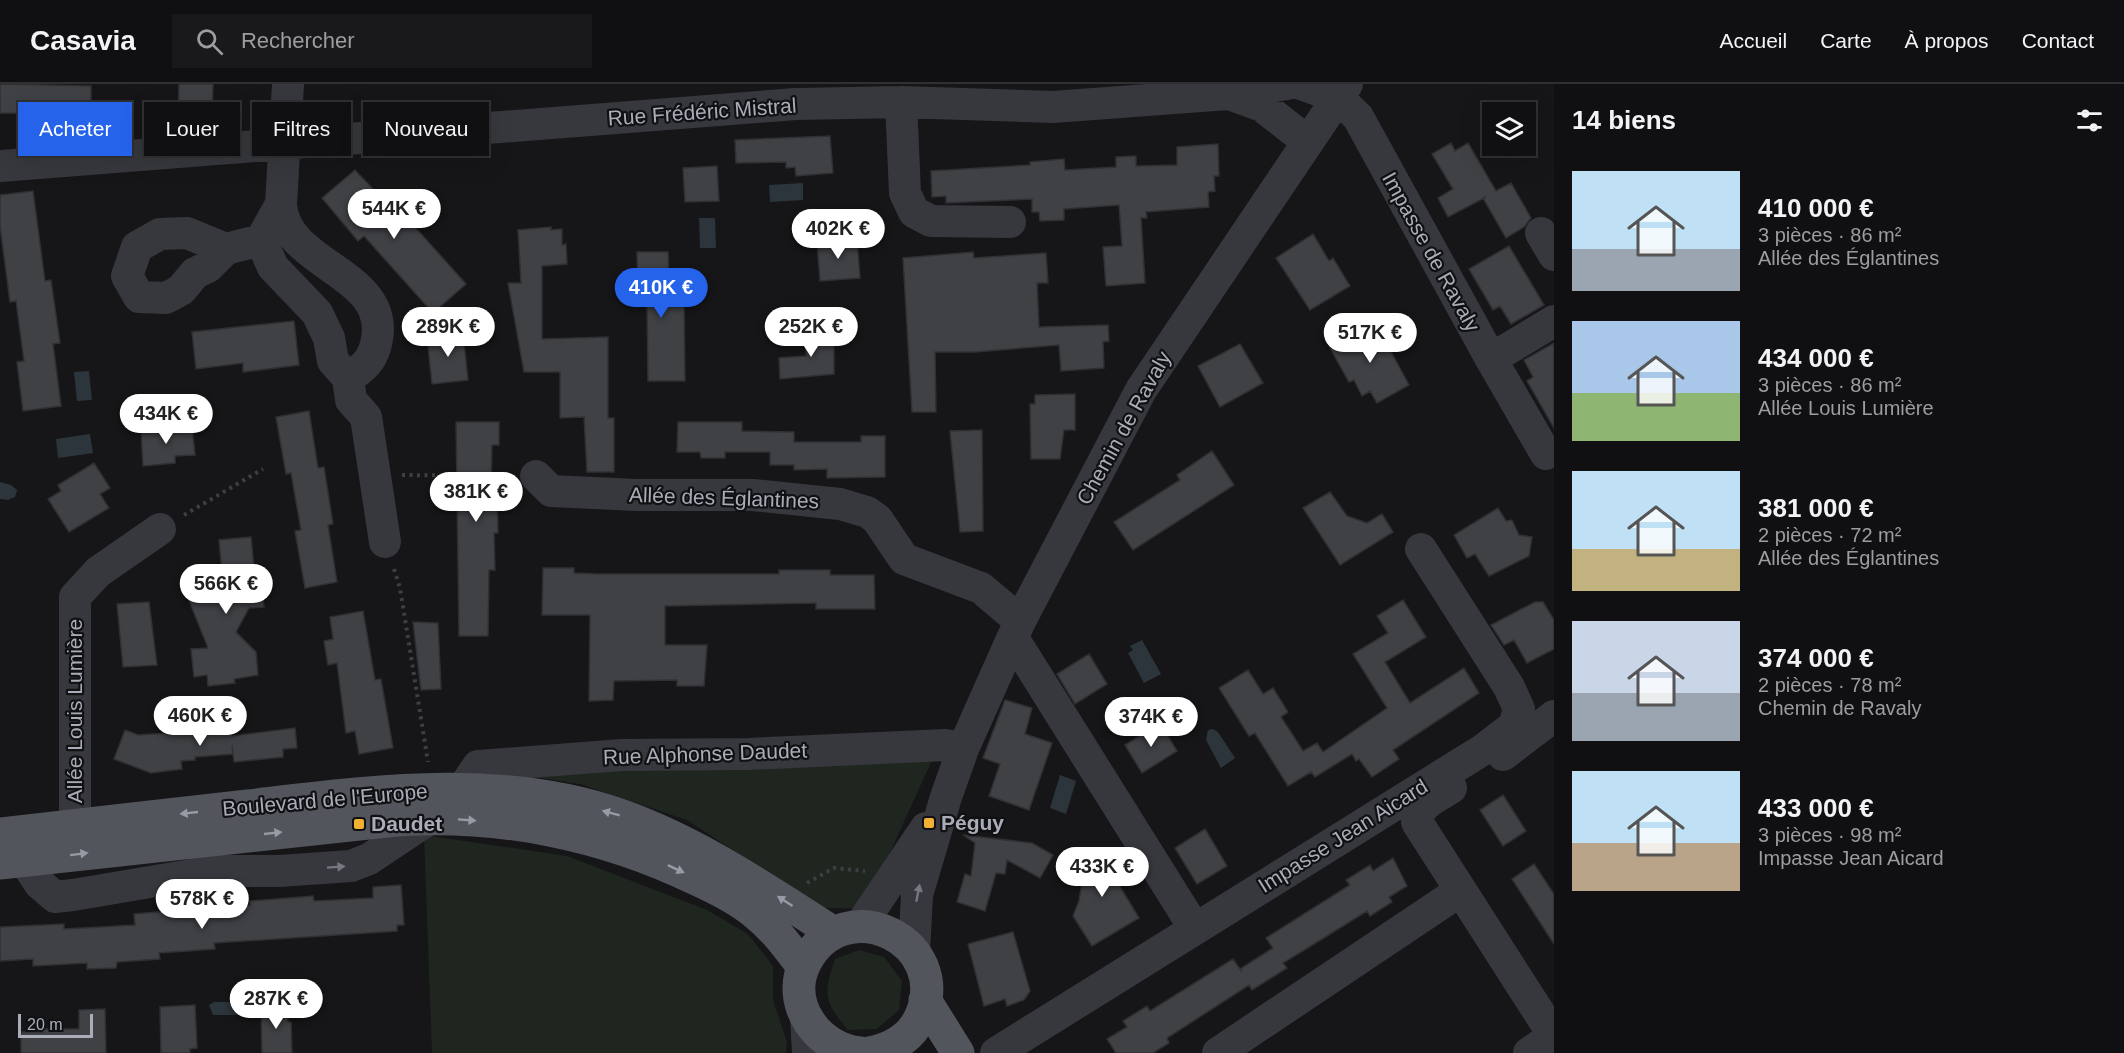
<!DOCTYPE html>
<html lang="fr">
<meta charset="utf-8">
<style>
:root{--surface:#101012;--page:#19191b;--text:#f1f3f6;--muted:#9c9d9f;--line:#303032;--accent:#2563eb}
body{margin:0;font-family:Arial,sans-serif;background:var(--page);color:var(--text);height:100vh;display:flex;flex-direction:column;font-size:22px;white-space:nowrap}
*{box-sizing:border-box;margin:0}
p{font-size:20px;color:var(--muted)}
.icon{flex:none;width:33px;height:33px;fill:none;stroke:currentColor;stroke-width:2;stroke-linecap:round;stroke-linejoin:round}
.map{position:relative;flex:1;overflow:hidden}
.drawer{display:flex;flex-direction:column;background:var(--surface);width:570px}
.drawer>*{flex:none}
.guide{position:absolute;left:18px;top:18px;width:570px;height:54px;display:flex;gap:12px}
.controls{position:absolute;left:1482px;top:18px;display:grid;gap:12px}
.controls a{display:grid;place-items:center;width:54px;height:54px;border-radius:0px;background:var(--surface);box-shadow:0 6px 24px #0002,0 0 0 2px var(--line);font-size:30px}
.scale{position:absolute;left:18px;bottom:15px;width:75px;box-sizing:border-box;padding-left:6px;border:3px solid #a8adb8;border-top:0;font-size:16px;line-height:21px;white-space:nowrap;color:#a8adb8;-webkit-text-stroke:4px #111113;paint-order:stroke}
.price{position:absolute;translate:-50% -51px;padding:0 14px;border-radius:21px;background:#fff;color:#222;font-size:20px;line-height:39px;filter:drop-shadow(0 2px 3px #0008)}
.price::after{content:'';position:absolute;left:50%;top:36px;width:18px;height:14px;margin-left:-9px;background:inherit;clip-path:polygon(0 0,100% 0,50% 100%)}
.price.current{background:var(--accent);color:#fff}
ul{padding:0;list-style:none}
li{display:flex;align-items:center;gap:18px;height:150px;padding:0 18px}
li span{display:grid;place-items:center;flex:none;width:168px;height:120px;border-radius:0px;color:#555}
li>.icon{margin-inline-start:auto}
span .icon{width:72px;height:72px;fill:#fffc;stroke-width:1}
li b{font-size:26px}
h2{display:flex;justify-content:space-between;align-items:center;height:72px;padding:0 18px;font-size:26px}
.chip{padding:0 21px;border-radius:0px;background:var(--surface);box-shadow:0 6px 24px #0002,0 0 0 2px var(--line);font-size:21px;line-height:54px}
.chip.current{background:var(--accent);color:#fff}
header{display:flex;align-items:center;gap:36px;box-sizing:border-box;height:84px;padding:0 30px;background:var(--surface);border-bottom:2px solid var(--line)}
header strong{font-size:28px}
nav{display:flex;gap:33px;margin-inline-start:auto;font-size:21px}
.search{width:420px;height:54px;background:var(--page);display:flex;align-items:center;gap:15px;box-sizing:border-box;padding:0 21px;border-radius:0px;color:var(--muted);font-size:22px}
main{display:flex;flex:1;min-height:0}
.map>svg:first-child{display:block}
</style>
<header>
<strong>Casavia</strong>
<div class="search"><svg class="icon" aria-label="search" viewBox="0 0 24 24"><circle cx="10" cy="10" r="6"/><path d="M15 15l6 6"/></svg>Rechercher</div>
<nav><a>Accueil</a><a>Carte</a><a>À propos</a><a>Contact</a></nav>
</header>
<main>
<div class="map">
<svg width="1554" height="969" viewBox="0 0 1554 969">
<rect width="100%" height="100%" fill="#161618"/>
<path fill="#1e261f" d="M 933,674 L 878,795 L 853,824 L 821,824 L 687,736 L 580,700 L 503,688 Z
M 424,751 L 567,772 L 707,826 L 748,850 L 773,882 L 773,916 L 787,958 L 786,969 L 432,969 Z
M 859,866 L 884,873 L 902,897 L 899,926 L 877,945 L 848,946 C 824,918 823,910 835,875 Z"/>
<path fill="#2c353c" d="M 803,99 L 803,116 L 770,118 L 769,101 Z
M 699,134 L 715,134 L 716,164 L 700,164 Z
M 89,287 L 92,316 L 77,317 L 74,288 Z
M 90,350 L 93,369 L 58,374 L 56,355 Z
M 0,398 L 11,401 L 17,406 L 15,413 L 8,416 L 0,415 Z
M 1142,556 L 1161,590 L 1144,599 L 1128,569 L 1133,566 L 1130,562 Z
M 1213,645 L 1218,648 L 1235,674 L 1221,684 L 1206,656 L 1208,646 Z
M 1060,691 L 1076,697 L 1066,730 L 1050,724 Z
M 214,918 L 242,918 L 242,931 L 213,931 L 209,921 Z"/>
<path fill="#404145" stroke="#303034" stroke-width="1.5" d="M 0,0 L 91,2 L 91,30 L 0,29 Z
M 179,0 L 213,0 L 212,35 L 178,34 Z
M 830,52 L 833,89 L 796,92 L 795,83 L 786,84 L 786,78 L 736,79 L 735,56 Z
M 1451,59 L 1455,67 L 1468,59 L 1496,107 L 1511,99 L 1531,134 L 1524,143 L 1506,154 L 1483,114 L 1486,113 L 1448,133 L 1438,114 L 1453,105 L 1432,70 Z
M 1218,60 L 1219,92 L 1214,92 L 1215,107 L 1208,108 L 1209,123 L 1146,128 L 1147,134 L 1141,134 L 1145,199 L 1106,202 L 1103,163 L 1122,162 L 1119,121 L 1064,125 L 1064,136 L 1040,137 L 1039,128 L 1032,128 L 1032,115 L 946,119 L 946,112 L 932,113 L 931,87 L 1030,81 L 1030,78 L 1064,75 L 1065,86 L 1116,83 L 1116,73 L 1136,72 L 1136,82 L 1177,81 L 1177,63 Z
M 717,82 L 719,117 L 685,118 L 683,84 Z
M 355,86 L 393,126 L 397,123 L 466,200 L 433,229 L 364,152 L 358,157 L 322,114 Z
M 33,107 L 45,197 L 51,196 L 60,259 L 53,260 L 61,322 L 23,327 L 17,278 L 24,277 L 16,217 L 10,218 L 0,142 L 0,111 Z
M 551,143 L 551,146 L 562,145 L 562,161 L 566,160 L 567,180 L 542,182 L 542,255 L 608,253 L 608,334 L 614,334 L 614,388 L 587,388 L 584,333 L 560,334 L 560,288 L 524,288 L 508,199 L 521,199 L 518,146 Z
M 1313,150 L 1329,177 L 1333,174 L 1350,202 L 1310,226 L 1276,174 Z
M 857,155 L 860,194 L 820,197 L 817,158 Z
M 1509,162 L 1544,221 L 1511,240 L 1500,222 L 1493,226 L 1469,185 Z
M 637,168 L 668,168 L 670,220 L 684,219 L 685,297 L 648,297 L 647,219 L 638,220 Z
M 973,168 L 974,174 L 1046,169 L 1048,199 L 1037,199 L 1039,243 L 1108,241 L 1109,257 L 1103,258 L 1104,284 L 1061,287 L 1059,261 L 975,268 L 935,268 L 936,328 L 912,328 L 903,174 Z
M 294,237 L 299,281 L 243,288 L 243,279 L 196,285 L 192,248 Z
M 1375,238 L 1409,301 L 1377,319 L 1370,307 L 1362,312 L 1354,296 L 1349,298 L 1330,264 Z
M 834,248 L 834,290 L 780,295 L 779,274 L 806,272 L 805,251 Z
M 463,249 L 468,296 L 432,300 L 427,253 Z
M 1554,259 L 1554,344 L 1527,297 L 1533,293 L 1524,276 Z
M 1240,260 L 1263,299 L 1220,323 L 1198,282 Z
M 1075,310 L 1075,346 L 1064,346 L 1060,375 L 1031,375 L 1030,320 L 1035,320 L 1035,311 Z
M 309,327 L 318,384 L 324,383 L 333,440 L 328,441 L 337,498 L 305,504 L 295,447 L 301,446 L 291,389 L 286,390 L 276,333 Z
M 456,338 L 499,338 L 499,361 L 492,361 L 491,401 L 497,401 L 498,449 L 494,449 L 495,486 L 489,486 L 488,552 L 459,552 Z
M 678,338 L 742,338 L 742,347 L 794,348 L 794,358 L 861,358 L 861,352 L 885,352 L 885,393 L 827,394 L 827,385 L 794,386 L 794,381 L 770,381 L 770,368 L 725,368 L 725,374 L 701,374 L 700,368 L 677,368 Z
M 192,342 L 195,371 L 175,372 L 175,379 L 143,382 L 141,346 Z
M 982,346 L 983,447 L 960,448 L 950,347 Z
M 1212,367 L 1234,401 L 1133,466 L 1114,438 L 1180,396 L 1177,391 Z
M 94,379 L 110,404 L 100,410 L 109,424 L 69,448 L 48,415 L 61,407 L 58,401 Z
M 1330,408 L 1347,432 L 1367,439 L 1382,430 L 1393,448 L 1340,481 L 1303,424 Z
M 1498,424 L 1506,437 L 1512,436 L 1519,451 L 1532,453 L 1529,472 L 1489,492 L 1475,470 L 1467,474 L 1454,451 Z
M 251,453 L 255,493 L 261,493 L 264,523 L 249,524 L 236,548 L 256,568 L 258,591 L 234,595 L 235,599 L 208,602 L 207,591 L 194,593 L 191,565 L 208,564 L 184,504 L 222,487 L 219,456 Z
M 543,484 L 574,484 L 574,489 L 598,490 L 779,490 L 779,486 L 830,486 L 830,491 L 874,491 L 875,525 L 816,525 L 816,519 L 665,522 L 665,561 L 707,561 L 704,602 L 677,602 L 677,596 L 614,597 L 613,616 L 589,617 L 590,531 L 542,531 Z
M 1403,516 L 1426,553 L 1385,578 L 1410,619 L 1464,584 L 1479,609 L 1393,666 L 1399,675 L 1372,693 L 1359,675 L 1356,677 L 1352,670 L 1315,693 L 1311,688 L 1288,702 L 1255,649 L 1249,652 L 1219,604 L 1248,586 L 1263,610 L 1273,604 L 1288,628 L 1281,633 L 1303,667 L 1317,659 L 1323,668 L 1387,624 L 1353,570 L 1388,549 L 1377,532 Z
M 149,518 L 157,581 L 123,583 L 117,520 Z
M 1535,518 L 1543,518 L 1554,536 L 1554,565 L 1527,579 L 1514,556 L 1504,561 L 1491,541 Z
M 363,527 L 375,596 L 381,595 L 393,664 L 359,670 L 355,647 L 346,649 L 337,579 L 328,581 L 324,557 L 333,555 L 330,533 Z
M 413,538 L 438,539 L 441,605 L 421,606 Z
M 1089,570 L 1107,600 L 1075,620 L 1057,590 Z
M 1005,616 L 1032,624 L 1025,650 L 1052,659 L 1029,726 L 989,712 L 1000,680 L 983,674 Z
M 1160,639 L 1177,667 L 1142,689 L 1125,661 Z
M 295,644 L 297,664 L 283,665 L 283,673 L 234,678 L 232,661 L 233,670 L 195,673 L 195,676 L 181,677 L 182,685 L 151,689 L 114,675 L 125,646 L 138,651 L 231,645 L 232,652 Z
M 1503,711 L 1526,747 L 1503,762 L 1480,726 Z
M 1205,745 L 1227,782 L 1197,800 L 1175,764 Z
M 963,751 L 1032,759 L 1053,771 L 1040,794 L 1007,776 L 1005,790 L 996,789 L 985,827 L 957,818 L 965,790 L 971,792 L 975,759 Z
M 1085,766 L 1121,771 L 1116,796 L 1139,834 L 1092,862 L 1073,832 L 1079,817 L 1082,797 L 1080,793 Z
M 1393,774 L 1407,802 L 1389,813 L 1392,818 L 1370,832 L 1367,827 L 1322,855 L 1283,879 L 1287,884 L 1271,894 L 1252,906 L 1249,901 L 1167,954 L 1169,959 L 1153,969 L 1116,969 L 1107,955 L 1127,943 L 1123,937 L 1147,922 L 1150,927 L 1233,875 L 1242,888 L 1240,885 L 1273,864 L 1266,854 L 1350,801 L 1346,796 L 1370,781 L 1373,787 Z
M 1534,780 L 1554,810 L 1554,860 L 1512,795 Z
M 401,801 L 404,841 L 397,841 L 397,847 L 214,859 L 215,865 L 159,869 L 160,875 L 117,878 L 116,884 L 87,885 L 87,879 L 33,882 L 33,875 L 0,877 L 0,843 L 64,840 L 64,845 L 135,841 L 134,830 L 218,823 L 218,826 L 250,821 L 250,817 L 313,812 L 314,817 L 373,814 L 373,803 Z
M 1013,848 L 1030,907 L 1024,916 L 1007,922 L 1005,915 L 984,922 L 968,860 Z
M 195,921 L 197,964 L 190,965 L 190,969 L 161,969 L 160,923 Z
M 287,921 L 288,938 L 291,938 L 292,969 L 262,969 L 261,922 Z
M 105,925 L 106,969 L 21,969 L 21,948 L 43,948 L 43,945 L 79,945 L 79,926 Z"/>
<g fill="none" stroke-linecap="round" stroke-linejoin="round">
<path stroke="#3d3f44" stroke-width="4" stroke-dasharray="3 4.5" stroke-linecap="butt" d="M 402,391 L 508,392
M 184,431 L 263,385
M 394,485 L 400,504 L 428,678
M 807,799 L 834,784 L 865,787"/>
<path stroke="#37383d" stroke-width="32" d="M 1301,0 L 1337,13 L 1358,33 L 1491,275 L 1554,237
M 1229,10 L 1262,22 L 1307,57
M 901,18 L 905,109 L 914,128 L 931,137 L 1010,138
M 0,82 L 796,20 L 901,18 L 1053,23 L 1228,10 L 1287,0
M 1541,149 L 1554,171
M 261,156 L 273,183 L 317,229 L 329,254 L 333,277 L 348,294 C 364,284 374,275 377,255 C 389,188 284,182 281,120
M 226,165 L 208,183 L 195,189 L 181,206 L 166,214 L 139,213 L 127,192 L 137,163 L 160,150 L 187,149 L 226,165 L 261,156 L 281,120 L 288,0
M 1491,275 L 1546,370
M 348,294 L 351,316 L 366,333 L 385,458
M 536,392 L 551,407 L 637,411 L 753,411 L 840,420 L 867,428 L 877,435 L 904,475 L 981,504 L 1020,537
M 1013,554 L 1195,845
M 1503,671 L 1554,632
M 1451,704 C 1436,714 1419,719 1417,738 L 1554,952
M 461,707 L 478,682 L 622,671 L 748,670 L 946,661 L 963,665
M 75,742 L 75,513 L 98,488 L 160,445
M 24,776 L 40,800 L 55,813 L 73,811 L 215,787 L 279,787 L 351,782 L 369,775 L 432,733
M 860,842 L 926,744
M 914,867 L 917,811 L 946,713 L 963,665 L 1020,537 L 1141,306 L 1347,0
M 806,932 L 808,969
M 996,969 L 1484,665 L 1514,642 L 1519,625 L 1509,603 L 1421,465
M 1218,969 L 1460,807
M 1529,969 L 1554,952"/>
<path stroke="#53555c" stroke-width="33" d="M 0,750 C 83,741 165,731 248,722 C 369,708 501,689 620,731 C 697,758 765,805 834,849
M 0,779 L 396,736 C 499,729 603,750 696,795 C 716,804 738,815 755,829 C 775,845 788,863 803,883
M 925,916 L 958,969
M 860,969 C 818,965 785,920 805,879 C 844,803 955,858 920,934 C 910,955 891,965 869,969"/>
</g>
<defs><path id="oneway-solid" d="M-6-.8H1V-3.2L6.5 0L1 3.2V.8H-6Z" transform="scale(1.5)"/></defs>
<g fill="#979ba6">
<use href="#oneway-solid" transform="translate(189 729) rotate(174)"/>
<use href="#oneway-solid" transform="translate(611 729) rotate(-165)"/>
<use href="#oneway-solid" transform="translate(467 736) rotate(4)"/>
<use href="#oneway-solid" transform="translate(273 749) rotate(-6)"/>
<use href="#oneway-solid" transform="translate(79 770) rotate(-7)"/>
<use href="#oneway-solid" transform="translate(676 785) rotate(25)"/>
<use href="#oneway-solid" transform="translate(785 817) rotate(-147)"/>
</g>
<g fill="#757881">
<use href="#oneway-solid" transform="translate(336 783) rotate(-4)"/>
<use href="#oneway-solid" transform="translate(918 809) rotate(-79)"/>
</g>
<g fill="#f2b134" stroke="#111113" stroke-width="2">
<rect x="923" y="733" width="12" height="12" rx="3"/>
<rect x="353" y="734" width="12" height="12" rx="3"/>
</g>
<g text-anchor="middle" stroke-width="4.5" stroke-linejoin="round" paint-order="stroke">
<g font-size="21" fill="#a8adb8" stroke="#111113">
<text transform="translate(702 28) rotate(-4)" y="7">Rue Frédéric Mistral</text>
<text transform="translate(1431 168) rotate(61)" y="7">Impasse de Ravaly</text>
<text transform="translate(1124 344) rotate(-61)" y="7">Chemin de Ravaly</text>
<text transform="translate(724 414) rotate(2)" y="7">Allée des Églantines</text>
<text transform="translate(75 627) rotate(-90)" y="7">Allée Louis Lumière</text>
<text transform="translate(705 670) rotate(-2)" y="7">Rue Alphonse Daudet</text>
<text transform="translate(325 716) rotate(-5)" y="7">Boulevard de l'Europe</text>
<text transform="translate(1343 752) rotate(-32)" y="7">Impasse Jean Aicard</text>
</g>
<g font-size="21" font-weight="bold" fill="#a8adb8" stroke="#111113" text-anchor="start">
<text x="941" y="746">Péguy</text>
<text x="371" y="747">Daudet</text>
</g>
</g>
</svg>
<div class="controls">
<a><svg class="icon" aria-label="layers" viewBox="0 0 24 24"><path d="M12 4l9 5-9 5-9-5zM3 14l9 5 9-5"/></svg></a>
</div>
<div class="scale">20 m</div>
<b class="price" style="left:394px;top:156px">544K €</b>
<b class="price" style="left:838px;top:176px">402K €</b>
<b class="price current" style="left:661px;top:235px">410K €</b>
<b class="price" style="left:448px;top:274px">289K €</b>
<b class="price" style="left:811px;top:274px">252K €</b>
<b class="price" style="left:1370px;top:280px">517K €</b>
<b class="price" style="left:166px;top:361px">434K €</b>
<b class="price" style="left:476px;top:439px">381K €</b>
<b class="price" style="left:226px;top:531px">566K €</b>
<b class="price" style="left:200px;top:663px">460K €</b>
<b class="price" style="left:1151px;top:664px">374K €</b>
<b class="price" style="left:1102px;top:814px">433K €</b>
<b class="price" style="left:202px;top:846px">578K €</b>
<b class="price" style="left:276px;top:946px">287K €</b>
<div class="guide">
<a class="chip current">Acheter</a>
<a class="chip">Louer</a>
<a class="chip">Filtres</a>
<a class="chip">Nouveau</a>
</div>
</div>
<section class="drawer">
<h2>14 biens<svg class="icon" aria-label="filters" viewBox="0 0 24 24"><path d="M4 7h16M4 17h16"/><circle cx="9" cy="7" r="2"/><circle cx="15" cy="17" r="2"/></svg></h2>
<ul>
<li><span style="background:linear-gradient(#bfe0f5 65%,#9aa5b1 0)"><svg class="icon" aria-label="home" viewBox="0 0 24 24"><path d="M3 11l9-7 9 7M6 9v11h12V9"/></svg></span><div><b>410 000 €</b><p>3 pièces · 86 m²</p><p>Allée des Églantines</p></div></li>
<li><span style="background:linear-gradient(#a9c7e8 60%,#8fb573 0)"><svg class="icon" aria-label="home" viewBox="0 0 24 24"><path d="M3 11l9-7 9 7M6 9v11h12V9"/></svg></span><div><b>434 000 €</b><p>3 pièces · 86 m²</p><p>Allée Louis Lumière</p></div></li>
<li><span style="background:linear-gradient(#bfe0f5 65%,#c2b280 0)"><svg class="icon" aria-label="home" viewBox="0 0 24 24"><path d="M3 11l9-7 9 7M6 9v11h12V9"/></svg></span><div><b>381 000 €</b><p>2 pièces · 72 m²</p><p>Allée des Églantines</p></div></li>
<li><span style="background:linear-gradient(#c9d6e8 60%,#9aa5b1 0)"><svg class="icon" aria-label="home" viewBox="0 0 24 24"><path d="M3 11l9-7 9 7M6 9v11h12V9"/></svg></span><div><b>374 000 €</b><p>2 pièces · 78 m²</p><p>Chemin de Ravaly</p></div></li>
<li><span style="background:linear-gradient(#bfe0f5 60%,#b9a48a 0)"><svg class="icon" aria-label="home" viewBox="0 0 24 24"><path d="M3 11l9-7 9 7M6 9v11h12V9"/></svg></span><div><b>433 000 €</b><p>3 pièces · 98 m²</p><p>Impasse Jean Aicard</p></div></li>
</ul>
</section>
</main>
